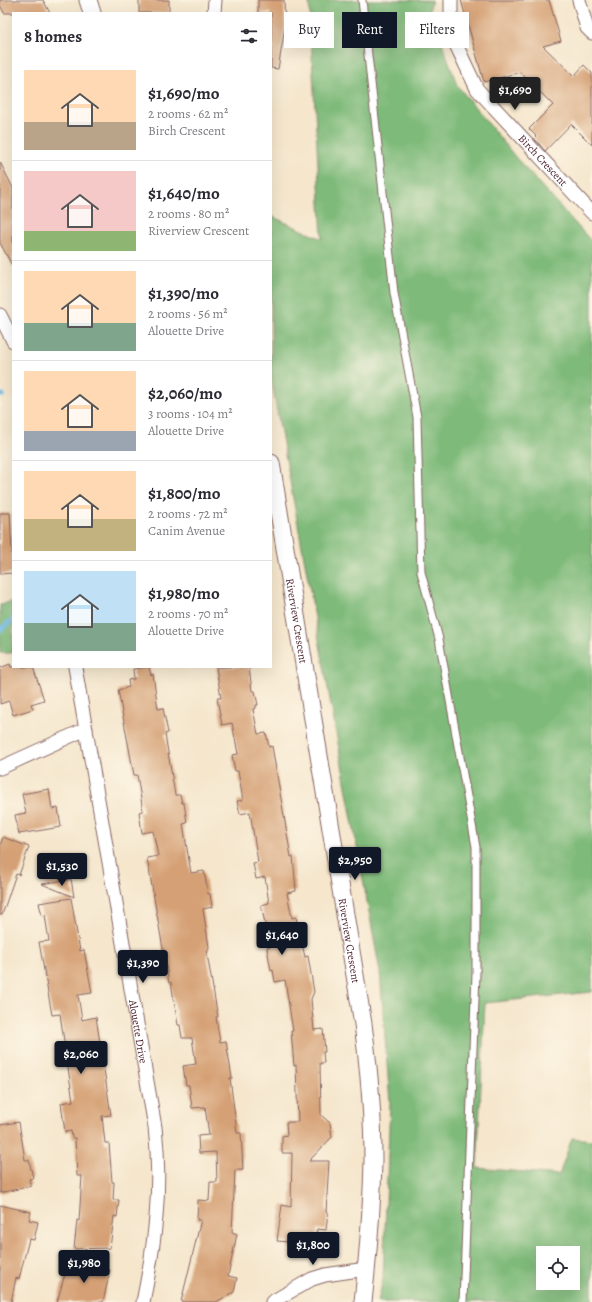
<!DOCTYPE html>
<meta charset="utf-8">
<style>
:root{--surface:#fff;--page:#f2f2f3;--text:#2b2b33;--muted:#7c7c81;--line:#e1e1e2;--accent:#111827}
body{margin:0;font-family:Alegreya,serif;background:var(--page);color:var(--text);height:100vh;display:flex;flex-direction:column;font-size:15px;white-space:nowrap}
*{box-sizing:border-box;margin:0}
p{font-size:13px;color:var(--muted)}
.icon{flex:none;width:22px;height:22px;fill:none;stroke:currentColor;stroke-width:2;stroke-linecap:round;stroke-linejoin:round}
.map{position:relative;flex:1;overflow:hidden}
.drawer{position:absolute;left:12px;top:12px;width:260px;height:656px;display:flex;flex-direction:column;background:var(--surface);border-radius:0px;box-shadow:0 4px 16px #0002}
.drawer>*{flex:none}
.top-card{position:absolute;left:284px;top:12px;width:248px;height:36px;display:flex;gap:8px}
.controls{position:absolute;left:536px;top:1246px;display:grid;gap:8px}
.controls a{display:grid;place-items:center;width:44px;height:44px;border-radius:0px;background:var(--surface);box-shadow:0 4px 16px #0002;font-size:20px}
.price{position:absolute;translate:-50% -34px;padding:0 9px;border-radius:4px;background:var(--accent);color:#fff;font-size:13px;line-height:26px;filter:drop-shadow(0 1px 2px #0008)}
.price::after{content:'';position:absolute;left:50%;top:24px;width:12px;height:9px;margin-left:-6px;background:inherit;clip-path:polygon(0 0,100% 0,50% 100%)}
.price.current{background:#222;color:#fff}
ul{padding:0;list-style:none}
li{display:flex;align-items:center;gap:12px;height:100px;padding:0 12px}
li+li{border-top:1px solid var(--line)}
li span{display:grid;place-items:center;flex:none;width:112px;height:80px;border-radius:0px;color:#555}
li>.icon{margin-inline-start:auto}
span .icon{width:48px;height:48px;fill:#fffc;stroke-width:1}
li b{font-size:17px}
h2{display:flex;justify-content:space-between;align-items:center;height:48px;padding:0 12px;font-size:17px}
.tag{padding:0 14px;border-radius:0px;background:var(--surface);box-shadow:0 4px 16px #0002;font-size:14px;line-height:36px}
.tag.current{background:var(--accent);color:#fff}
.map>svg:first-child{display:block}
</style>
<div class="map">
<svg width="592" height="1302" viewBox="0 0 592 1302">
<rect width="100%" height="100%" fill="#fcf5e5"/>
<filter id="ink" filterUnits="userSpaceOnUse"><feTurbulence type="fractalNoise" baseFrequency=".025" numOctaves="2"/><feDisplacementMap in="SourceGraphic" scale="8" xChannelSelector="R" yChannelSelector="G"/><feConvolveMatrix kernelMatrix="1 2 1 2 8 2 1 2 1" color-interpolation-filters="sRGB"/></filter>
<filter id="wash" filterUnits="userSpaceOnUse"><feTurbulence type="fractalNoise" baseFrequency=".012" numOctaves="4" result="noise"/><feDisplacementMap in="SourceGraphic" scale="16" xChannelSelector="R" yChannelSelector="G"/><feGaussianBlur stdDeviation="0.9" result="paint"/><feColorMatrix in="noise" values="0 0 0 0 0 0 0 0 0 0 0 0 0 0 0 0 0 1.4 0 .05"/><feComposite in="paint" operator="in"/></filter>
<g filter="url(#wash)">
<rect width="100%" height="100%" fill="#f5e6cc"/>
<path fill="#7eba79" stroke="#646c52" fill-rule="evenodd" d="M 309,0 L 432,0 L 430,8 L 457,85 L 517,159 L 592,242 L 592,992 L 485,1003 L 477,1168 L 559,1175 L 572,1138 L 592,1140 L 592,1302 L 378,1302 L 383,1279 L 390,1103 L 380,972 L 271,378 L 271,216 L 322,239 ZM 543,1253 L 573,1253 L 573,1283 L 543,1283 Z
M 13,601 L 13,653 L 0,653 L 0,605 Z"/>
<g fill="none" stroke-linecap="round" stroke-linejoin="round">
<path stroke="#6dbbe7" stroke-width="5" d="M 0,395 L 3,395
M 0,630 L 13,619"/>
</g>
<g id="blocks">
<path fill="#d5a074" d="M 0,0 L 43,0 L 50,13 L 4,13 L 0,5 Z
M 139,0 L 169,0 L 169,13 L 139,13 Z
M 258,0 L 284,0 L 285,27 L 278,69 L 271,68 L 271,13 L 258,13 Z
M 461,0 L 549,0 L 561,41 L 543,46 L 574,76 L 584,65 L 592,73 L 592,145 L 571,124 L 545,151 L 534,138 L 536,136 L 529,129 L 553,105 L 520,72 L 484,82 Z
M 0,162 L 13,188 L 13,267 L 0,243 Z
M 0,513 L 10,513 L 13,573 L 0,574 Z
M 10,664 L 11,667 L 33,667 L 44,700 L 31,704 L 33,709 L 13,715 L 9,701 L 0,704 L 0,668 Z
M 149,667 L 151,675 L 153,674 L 158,709 L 163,708 L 168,733 L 165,734 L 175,795 L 180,795 L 182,803 L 184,803 L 187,823 L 183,824 L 191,873 L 204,871 L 208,894 L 210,894 L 212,907 L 203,909 L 209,947 L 207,954 L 218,1017 L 216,1017 L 220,1042 L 226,1041 L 232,1078 L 230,1078 L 237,1133 L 241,1133 L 243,1170 L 235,1170 L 232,1232 L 237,1234 L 228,1276 L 237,1278 L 234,1292 L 216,1302 L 181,1302 L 201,1220 L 197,1220 L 198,1200 L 209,1201 L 210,1182 L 217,1182 L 216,1152 L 199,1153 L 198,1136 L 209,1135 L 205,1107 L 192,1108 L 189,1085 L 186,1085 L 183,1066 L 196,1064 L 192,1038 L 182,1038 L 180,1025 L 178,1025 L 171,982 L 169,983 L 147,858 L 158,856 L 153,831 L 142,833 L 139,812 L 143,811 L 137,775 L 134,775 L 118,690 L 129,687 L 128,680 L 134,679 L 133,669 Z
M 216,667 L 249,667 L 252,691 L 255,691 L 258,705 L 256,705 L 256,708 L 253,709 L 258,734 L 266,733 L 269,747 L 272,746 L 291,857 L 293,856 L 296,891 L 287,893 L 292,918 L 296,917 L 305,957 L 308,956 L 314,992 L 311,999 L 314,1030 L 323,1029 L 325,1052 L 323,1052 L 324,1063 L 320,1063 L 321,1115 L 330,1123 L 332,1137 L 309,1161 L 329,1161 L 326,1212 L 328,1212 L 326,1230 L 317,1229 L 315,1241 L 306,1240 L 305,1250 L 288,1248 L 289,1242 L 277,1241 L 282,1205 L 291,1207 L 292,1153 L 282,1153 L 282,1136 L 287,1135 L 286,1122 L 298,1122 L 296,1065 L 294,1066 L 291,1031 L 293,1031 L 285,980 L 275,982 L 273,970 L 271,971 L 267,948 L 270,947 L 261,905 L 269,903 L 265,877 L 256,879 L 253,863 L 258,862 L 250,812 L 240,814 L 237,801 L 243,800 L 238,771 L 235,771 L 232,755 L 238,754 L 232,723 L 222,725 L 217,698 L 221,698 Z
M 49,789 L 52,809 L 58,808 L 61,827 L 19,834 L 15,815 L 26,813 L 22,794 Z
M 3,837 L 29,847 L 19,875 L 16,874 L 2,915 L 0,915 L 0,846 Z
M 71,879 L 74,897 L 42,884 Z
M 71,898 L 80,951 L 84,950 L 92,993 L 78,995 L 82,1020 L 96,1017 L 111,1115 L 102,1116 L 105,1143 L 109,1143 L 112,1182 L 114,1182 L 113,1200 L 119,1200 L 117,1217 L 114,1216 L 110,1248 L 74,1249 L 77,1220 L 79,1221 L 82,1176 L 77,1176 L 75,1138 L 72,1138 L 71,1131 L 65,1132 L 61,1103 L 73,1101 L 68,1068 L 60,1014 L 52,1015 L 39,942 L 49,941 L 45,915 L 42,916 L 39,903 Z
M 19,1122 L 25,1160 L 29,1160 L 33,1178 L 29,1179 L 31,1186 L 0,1193 L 0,1125 Z
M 0,1205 L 31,1212 L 29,1220 L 38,1222 L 34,1240 L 29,1239 L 19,1279 L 16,1278 L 11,1302 L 0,1302 Z
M 69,1260 L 110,1270 L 103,1302 L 57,1302 Z"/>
</g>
</g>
<g filter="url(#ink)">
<use href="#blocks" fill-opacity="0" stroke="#866563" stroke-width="1"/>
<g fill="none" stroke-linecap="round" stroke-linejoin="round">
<defs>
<path id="service" d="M 362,0 L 394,293 L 417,417 L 421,572 L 439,639 L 476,847 L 476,974 L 463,1302"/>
<g id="minor">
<path id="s1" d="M 451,0 L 451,34 L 477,89 L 592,213"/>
<path d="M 579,0 L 587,28 L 592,33"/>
<path d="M 214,13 L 215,0"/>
<path d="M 0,315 L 13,341"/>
<path id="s2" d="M 75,667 L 155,1127 C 162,1187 155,1244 143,1302"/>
<path d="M 0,768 L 86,729"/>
<path d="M 272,1302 L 312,1279 L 325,1275 L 366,1269"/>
</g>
<g id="tertiary">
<path d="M 88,0 L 92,13"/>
<path id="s3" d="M 271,463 L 363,1024 C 369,1069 373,1114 373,1160 C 372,1208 368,1255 363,1302"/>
</g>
</defs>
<use href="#service" stroke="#866563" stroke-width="9"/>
<use href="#minor" stroke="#866563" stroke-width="15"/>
<use href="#tertiary" stroke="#866563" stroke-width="19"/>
<use href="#service" stroke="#fff" stroke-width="7"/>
<use href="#minor" stroke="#fff" stroke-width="13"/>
<use href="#tertiary" stroke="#fff" stroke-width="17"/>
</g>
</g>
<g text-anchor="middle" stroke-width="4" stroke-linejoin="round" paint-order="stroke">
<g font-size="11" fill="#4a1f2b" stroke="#fcf5e5">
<text dy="4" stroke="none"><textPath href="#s1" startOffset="192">Birch Crescent</textPath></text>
<text dy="4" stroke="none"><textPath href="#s3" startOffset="160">Riverview Crescent</textPath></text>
<text dy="4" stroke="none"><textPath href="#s3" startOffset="484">Riverview Crescent</textPath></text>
<text dy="4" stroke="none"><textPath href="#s2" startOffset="370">Alouette Drive</textPath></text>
</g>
</g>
</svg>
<div class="controls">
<a><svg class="icon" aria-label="locate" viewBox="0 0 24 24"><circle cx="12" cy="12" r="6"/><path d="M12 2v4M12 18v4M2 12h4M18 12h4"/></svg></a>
</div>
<b class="price current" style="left:515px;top:111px">$1,690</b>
<b class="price" style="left:355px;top:881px">$2,950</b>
<b class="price" style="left:62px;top:887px">$1,530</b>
<b class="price" style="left:282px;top:956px">$1,640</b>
<b class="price" style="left:143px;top:984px">$1,390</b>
<b class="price" style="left:81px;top:1075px">$2,060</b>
<b class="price" style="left:313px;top:1266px">$1,800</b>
<b class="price" style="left:84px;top:1284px">$1,980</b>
<div class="top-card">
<a class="tag">Buy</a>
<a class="tag current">Rent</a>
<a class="tag">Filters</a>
</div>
<section class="drawer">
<h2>8 homes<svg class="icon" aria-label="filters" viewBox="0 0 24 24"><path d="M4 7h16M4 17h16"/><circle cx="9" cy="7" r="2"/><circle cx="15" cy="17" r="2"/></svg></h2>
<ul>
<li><span style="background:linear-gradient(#ffd9b3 65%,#b9a48a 0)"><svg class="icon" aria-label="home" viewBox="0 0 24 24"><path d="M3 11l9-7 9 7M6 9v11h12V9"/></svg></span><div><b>$1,690/mo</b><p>2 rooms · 62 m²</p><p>Birch Crescent</p></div></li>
<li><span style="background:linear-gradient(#f6c9c9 75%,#8fb573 0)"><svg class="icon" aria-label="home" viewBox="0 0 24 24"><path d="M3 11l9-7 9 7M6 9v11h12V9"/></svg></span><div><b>$1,640/mo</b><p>2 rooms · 80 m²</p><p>Riverview Crescent</p></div></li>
<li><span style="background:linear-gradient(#ffd9b3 65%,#7fa58c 0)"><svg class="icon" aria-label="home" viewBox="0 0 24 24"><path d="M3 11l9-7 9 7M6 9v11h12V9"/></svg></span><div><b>$1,390/mo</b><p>2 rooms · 56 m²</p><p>Alouette Drive</p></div></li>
<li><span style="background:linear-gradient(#ffd9b3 75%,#9aa5b1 0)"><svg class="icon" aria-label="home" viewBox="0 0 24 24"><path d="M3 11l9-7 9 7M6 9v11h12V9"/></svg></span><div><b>$2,060/mo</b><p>3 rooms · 104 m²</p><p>Alouette Drive</p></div></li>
<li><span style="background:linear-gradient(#ffd9b3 60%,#c2b280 0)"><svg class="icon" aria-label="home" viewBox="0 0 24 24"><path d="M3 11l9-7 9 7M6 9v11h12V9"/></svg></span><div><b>$1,800/mo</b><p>2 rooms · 72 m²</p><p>Canim Avenue</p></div></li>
<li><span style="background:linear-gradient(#bfe0f5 65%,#7fa58c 0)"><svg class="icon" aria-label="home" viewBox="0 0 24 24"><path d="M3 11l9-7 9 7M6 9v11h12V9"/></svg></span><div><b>$1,980/mo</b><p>2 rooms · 70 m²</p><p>Alouette Drive</p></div></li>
</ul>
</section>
</div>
